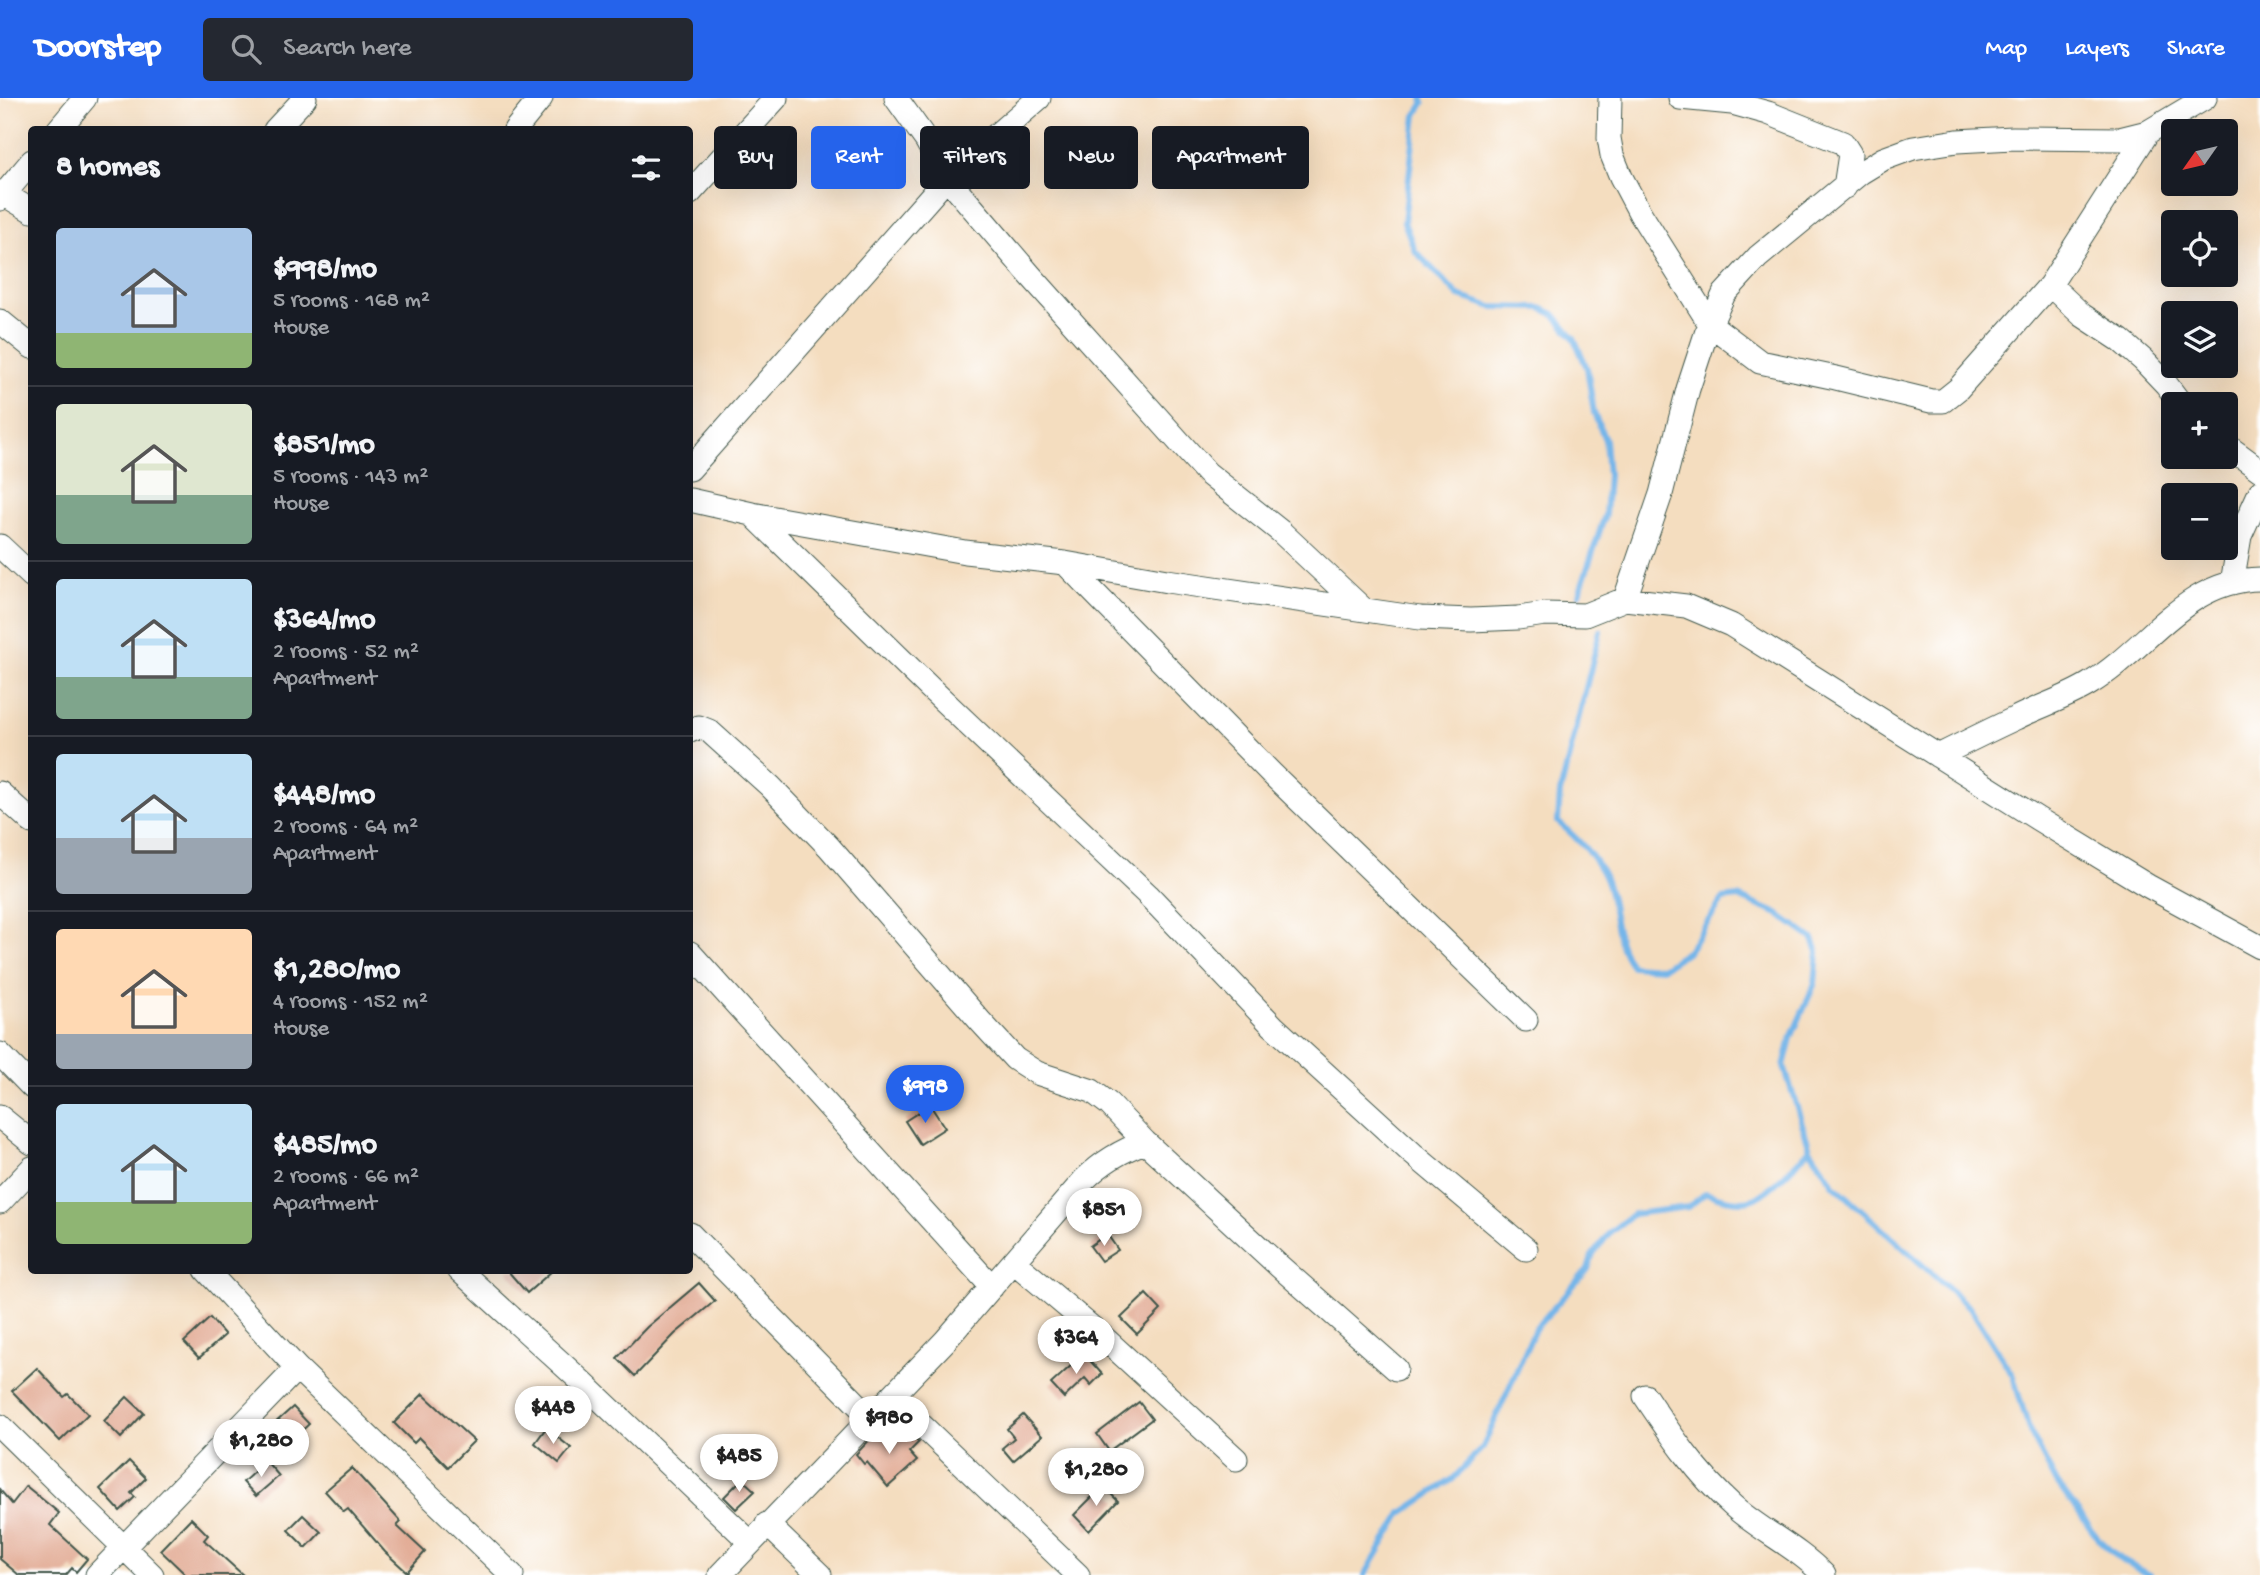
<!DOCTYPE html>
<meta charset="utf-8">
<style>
:root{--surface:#171b24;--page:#242831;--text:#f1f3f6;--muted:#9ea1a6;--line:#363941;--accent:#2563eb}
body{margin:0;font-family:"Gochi Hand",sans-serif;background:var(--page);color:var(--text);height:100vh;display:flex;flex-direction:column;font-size:26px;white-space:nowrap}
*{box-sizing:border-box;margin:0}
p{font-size:23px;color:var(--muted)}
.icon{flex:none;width:38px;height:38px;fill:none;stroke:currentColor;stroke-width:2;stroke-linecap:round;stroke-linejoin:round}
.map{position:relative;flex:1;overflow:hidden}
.sheet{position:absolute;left:28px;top:28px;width:665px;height:1148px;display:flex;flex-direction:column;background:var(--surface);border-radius:7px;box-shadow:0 7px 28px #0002}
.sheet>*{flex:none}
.banner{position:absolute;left:714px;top:28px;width:665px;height:63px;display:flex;gap:14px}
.needle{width:46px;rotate:236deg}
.tools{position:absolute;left:2161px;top:21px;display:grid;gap:14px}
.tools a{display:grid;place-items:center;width:77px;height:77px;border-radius:7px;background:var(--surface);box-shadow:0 7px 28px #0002;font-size:35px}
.price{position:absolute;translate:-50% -60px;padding:0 16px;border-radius:24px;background:#fff;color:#222;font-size:23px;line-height:46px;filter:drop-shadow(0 2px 4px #0008)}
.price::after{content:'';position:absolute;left:50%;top:42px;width:21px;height:16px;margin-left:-10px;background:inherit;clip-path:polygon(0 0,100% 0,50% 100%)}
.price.active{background:var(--accent);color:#fff}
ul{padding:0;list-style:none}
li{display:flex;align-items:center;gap:21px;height:175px;padding:0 28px}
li+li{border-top:2px solid var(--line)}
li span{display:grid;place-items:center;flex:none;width:196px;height:140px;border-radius:7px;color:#555}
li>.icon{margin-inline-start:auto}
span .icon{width:84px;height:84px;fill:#fffc;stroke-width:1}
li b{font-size:30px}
h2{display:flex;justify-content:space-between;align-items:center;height:84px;padding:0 28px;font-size:30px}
.tag{padding:0 24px;border-radius:7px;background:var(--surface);box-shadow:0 7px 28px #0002;font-size:24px;line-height:63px}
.tag.active{background:var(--accent);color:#fff}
header{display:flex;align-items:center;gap:42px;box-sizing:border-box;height:98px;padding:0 35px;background:var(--accent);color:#fff}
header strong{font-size:33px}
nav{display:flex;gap:38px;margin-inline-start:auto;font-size:24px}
.search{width:490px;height:63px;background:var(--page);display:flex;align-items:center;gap:18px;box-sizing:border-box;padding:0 24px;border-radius:7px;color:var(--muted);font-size:26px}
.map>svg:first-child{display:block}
</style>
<header>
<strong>Doorstep</strong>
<div class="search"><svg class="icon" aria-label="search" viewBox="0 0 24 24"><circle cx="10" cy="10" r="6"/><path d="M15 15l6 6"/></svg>Search here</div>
<nav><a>Map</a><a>Layers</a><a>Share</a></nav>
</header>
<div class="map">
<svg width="2260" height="1477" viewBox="0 0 2260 1477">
<rect width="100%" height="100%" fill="#fff"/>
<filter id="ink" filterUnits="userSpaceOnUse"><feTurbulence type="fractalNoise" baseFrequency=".0143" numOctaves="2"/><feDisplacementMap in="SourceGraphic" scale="14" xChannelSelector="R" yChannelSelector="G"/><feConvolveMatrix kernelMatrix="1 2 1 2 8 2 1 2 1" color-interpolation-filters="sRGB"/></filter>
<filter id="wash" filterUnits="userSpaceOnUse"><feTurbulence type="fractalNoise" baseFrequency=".00686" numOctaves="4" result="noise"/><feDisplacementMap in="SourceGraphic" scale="28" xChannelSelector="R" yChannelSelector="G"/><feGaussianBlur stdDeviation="1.57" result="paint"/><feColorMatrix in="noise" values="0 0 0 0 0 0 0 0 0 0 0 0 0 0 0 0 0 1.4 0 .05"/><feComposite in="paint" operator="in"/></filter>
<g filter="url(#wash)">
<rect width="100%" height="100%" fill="#f4ddbf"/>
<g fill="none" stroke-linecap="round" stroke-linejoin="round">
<path stroke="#75b5e9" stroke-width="6" d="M 1423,0 L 1424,4 L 1416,17 L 1404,124 L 1415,153 L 1459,198 L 1492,209 L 1541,210 L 1554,216 L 1574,240 L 1587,270 L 1594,315 L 1605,342 L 1608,377 L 1605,417 L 1579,496
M 1600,533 L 1560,695 L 1558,724 C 1575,738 1591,754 1602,774 C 1617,802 1611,841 1632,868 L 1662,870 L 1688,853 L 1723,801 L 1738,799 L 1778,816 L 1813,841 L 1818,854 L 1815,885 L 1791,940 L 1784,968 L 1810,1051 L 1834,1087 L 1971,1211 L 2013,1278 L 2030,1334 L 2057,1385 L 2099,1442 L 2121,1462 L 2149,1477
M 1365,1477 L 1402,1415 L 1453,1381 L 1483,1349 L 1535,1231 L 1588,1171 L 1592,1158 L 1610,1134 L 1633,1116 L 1688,1109 L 1706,1095 C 1718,1100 1737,1105 1750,1102 C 1769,1096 1796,1065 1810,1051"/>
</g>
<g id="blocks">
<path fill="#e2ab94" d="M 930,1007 L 945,1030 L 920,1046 L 905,1023 Z
M 1107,1136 L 1118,1152 L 1101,1163 L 1090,1148 Z
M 507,1172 L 553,1172 L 527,1195 Z
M 699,1185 L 715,1203 L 675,1236 L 635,1278 L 617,1260 L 647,1229 Z
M 1146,1196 L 1161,1212 L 1137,1236 L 1121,1220 Z
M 210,1220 L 225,1237 L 199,1260 L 184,1244 Z
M 1084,1256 L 1102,1276 L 1091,1287 L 1085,1280 L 1064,1300 L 1051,1286 Z
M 37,1270 L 64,1299 L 68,1296 L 88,1316 L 60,1343 L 12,1293 Z
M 423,1296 L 474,1343 L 448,1369 L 419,1340 L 414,1345 L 394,1325 Z
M 127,1299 L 144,1315 L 121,1340 L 104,1323 Z
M 1139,1304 L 1152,1321 L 1109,1353 L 1097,1336 Z
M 293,1309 L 309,1326 L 281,1352 L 265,1334 Z
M 1023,1317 L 1042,1338 L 1013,1363 L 1002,1350 L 1014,1340 L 1007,1331 Z
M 546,1330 L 571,1350 L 559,1365 L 535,1345 Z
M 879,1332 L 892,1348 L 908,1334 L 919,1344 L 909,1354 L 917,1363 L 888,1389 L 867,1364 L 864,1366 L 856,1356 Z
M 129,1363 L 146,1380 L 131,1395 L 135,1399 L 120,1413 L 100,1391 Z
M 266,1363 L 279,1378 L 256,1398 L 243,1384 Z
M 352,1370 L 401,1424 L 397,1428 L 425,1454 L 407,1474 L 385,1454 L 348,1411 L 344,1414 L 325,1393 Z
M 742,1381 L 755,1393 L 736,1411 L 724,1399 Z
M 26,1388 L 59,1415 L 50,1427 L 87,1461 L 76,1474 L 72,1470 L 66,1477 L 19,1477 L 0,1461 L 0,1392 L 12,1406 Z
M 1103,1388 L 1118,1403 L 1089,1433 L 1074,1417 Z
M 303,1417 L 321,1434 L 306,1450 L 288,1432 Z
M 191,1420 L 208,1437 L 204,1442 L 243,1477 L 186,1477 L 160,1452 Z"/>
</g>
</g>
<g filter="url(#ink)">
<use href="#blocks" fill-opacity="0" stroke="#3f5549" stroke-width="2"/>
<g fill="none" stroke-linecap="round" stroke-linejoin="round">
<defs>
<path id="minor" d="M 896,0 L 926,42 L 947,80 L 1030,177 L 1207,375 L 1280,433 L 1363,511
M 1610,0 L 1609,40 L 1612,57 L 1621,79 L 1640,115 L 1710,226 L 1760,264 L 1836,280 L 1931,303 L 1943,303 L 1958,291 L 2050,187
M 1680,0 L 1732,5 L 1768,15 L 1843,45 L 1850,56 L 1845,89
M 58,32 L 85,0
M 275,32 L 305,0
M 515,32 L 541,0
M 2148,34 L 2050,187 L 2082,217 L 2120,242 L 2143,262 L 2166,286 L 2181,306
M 0,94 L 32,113
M 690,95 L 776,0
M 0,101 L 32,63
M 0,223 L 32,249
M 2226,347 L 2260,372
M 690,371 L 947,80 L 1039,0
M 690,402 L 752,416 L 965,454 L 1065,465 L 1167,483 L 1420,520 L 1471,522 L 1518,520 L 1545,516 L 1585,517 L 1625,501 L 1686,508 L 1731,527 L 2038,721 L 2148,788 L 2260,849
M 752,416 L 930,590 L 1148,797 L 1273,928 L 1413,1056 L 1526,1151
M 0,448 L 32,478
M 1065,465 L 1272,676 L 1526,922
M 2232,485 L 2240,438 L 2260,394
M 1625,501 L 1661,396 L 1688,291 L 1706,236 L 1724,196 L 1758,159 L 1860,75 L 1883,61 L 1913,50 L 1957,43 L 2013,40 L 2120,41 L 2148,34 L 2205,0
M 690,633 L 699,629 L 709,633 L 770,688 L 829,749 L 980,923 L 1015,961 L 1037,975 L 1092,993 L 1109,1006 L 1145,1044 L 1278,1167 L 1396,1271
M 1938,658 C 1964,645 1990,632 2016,620 C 2040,608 2066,600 2089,586 C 2148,551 2184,482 2260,481
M 0,695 L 32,724
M 690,855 L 992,1189
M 0,956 L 32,989
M 0,1019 L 32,1045
M 0,1104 L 32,1070
M 690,1136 L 871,1320
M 1014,1164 L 1103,1239 L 1236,1361
M 206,1172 L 297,1270 L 512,1477
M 459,1172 L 582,1284 L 750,1444
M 1645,1298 C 1671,1337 1697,1376 1733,1408 C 1761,1433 1797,1449 1824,1477
M 892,1299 L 1078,1477
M 0,1328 L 152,1477
M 767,1426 L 820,1477
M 97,1477 L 297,1270
M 720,1477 L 945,1243 L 1084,1082 C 1102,1064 1120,1053 1145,1044"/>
</defs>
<use href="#minor" stroke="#3f5549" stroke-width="25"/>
<use href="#minor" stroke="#fff" stroke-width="23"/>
</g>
</g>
</svg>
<div class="tools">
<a><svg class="needle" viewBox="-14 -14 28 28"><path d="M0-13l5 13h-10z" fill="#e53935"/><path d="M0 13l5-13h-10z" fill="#9ea1a6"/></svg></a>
<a><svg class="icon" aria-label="locate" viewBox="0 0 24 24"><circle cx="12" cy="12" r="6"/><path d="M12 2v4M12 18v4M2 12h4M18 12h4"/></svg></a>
<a><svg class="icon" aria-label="layers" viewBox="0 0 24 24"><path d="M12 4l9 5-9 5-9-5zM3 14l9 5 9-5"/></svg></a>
<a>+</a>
<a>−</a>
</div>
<b class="price active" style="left:925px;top:1027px">$998</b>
<b class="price" style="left:1104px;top:1150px">$851</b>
<b class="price" style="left:1076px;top:1278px">$364</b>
<b class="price" style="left:553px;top:1348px">$448</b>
<b class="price" style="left:889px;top:1358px">$980</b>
<b class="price" style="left:261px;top:1381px">$1,280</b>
<b class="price" style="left:739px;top:1396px">$485</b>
<b class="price" style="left:1096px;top:1410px">$1,280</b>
<div class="banner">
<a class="tag">Buy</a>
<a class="tag active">Rent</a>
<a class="tag">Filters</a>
<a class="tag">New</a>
<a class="tag">Apartment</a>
</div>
<section class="sheet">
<h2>8 homes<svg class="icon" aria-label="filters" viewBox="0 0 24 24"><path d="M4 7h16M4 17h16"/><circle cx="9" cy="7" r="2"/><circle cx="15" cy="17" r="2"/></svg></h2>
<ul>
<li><span style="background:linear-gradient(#a9c7e8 75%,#8fb573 0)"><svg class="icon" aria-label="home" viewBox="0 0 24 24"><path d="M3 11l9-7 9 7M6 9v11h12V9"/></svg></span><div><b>$998/mo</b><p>5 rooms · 168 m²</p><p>House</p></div></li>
<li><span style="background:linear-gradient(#dfe7d0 65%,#7fa58c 0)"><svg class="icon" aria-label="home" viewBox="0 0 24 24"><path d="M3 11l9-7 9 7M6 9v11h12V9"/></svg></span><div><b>$851/mo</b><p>5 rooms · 143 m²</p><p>House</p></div></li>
<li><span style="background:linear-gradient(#bfe0f5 70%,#7fa58c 0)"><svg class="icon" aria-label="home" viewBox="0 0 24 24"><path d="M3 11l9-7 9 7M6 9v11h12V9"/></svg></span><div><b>$364/mo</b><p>2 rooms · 52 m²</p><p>Apartment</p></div></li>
<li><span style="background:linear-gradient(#bfe0f5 60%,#9aa5b1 0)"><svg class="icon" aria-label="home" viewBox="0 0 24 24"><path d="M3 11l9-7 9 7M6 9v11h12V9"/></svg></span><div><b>$448/mo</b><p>2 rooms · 64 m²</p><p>Apartment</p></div></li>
<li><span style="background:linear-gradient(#ffd9b3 75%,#9aa5b1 0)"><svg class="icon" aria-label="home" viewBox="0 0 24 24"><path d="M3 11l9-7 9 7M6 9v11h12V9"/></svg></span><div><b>$1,280/mo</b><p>4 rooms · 152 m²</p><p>House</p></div></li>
<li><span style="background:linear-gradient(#bfe0f5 70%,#8fb573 0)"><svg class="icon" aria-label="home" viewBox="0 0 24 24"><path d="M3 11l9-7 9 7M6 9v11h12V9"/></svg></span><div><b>$485/mo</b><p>2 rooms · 66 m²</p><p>Apartment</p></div></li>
</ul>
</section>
</div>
